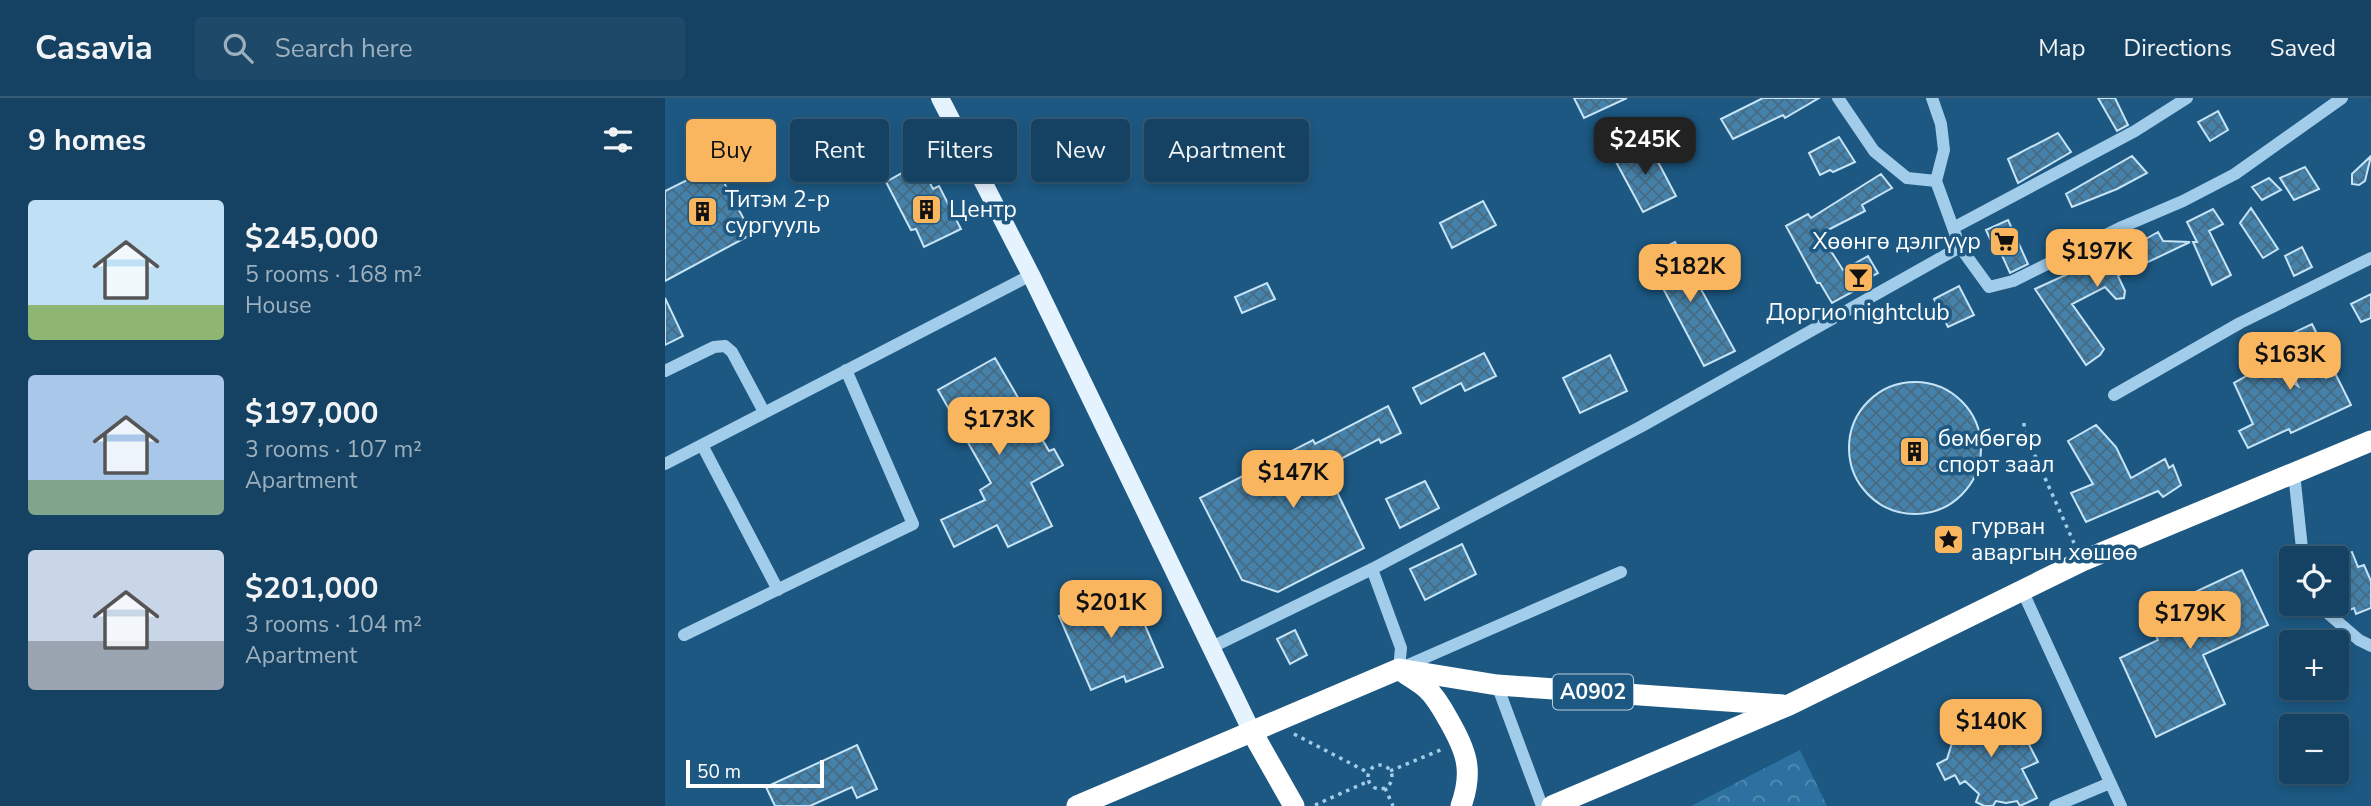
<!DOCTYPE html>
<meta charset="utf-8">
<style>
:root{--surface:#154262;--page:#1e4968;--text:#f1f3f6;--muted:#9db0be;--line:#345b77;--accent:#fab65f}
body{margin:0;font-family:"Nunito Sans",sans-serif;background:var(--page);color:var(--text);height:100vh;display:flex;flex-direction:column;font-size:26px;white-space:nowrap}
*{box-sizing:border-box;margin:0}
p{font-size:23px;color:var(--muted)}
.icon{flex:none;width:38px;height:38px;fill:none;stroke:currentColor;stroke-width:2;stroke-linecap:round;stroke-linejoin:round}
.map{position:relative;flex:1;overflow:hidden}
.side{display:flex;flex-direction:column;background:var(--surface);width:665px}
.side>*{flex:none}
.guide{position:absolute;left:21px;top:21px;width:665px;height:63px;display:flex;gap:14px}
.tools{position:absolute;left:1614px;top:448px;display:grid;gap:14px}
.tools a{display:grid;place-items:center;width:70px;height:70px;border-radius:7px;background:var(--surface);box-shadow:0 4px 10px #0003,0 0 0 2px var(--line);font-size:35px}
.scale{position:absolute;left:21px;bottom:18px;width:138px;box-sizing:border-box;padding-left:7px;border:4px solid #fff;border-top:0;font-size:19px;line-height:24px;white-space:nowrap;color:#fff;-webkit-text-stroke:5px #1c5882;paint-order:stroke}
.price{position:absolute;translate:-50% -60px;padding:0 16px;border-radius:14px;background:var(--accent);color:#111;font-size:23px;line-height:46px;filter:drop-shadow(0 2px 4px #0008)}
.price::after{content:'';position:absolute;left:50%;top:42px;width:21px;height:16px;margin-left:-10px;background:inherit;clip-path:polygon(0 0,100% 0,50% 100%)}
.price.on{background:#222;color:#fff}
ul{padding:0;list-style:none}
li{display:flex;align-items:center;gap:21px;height:175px;padding:0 28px}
li span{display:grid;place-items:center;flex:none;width:196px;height:140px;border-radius:7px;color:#555}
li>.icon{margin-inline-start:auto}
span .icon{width:84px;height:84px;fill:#fffc;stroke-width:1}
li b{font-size:30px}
h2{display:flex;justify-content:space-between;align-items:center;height:84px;padding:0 28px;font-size:30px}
.pill{padding:0 24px;border-radius:7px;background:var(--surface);box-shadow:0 4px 10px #0003,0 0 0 2px var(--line);font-size:24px;line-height:63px}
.pill.on{background:var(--accent);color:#111}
header{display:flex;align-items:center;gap:42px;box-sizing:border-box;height:98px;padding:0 35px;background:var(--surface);border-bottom:2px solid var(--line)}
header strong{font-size:33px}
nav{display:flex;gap:38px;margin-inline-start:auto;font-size:24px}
.search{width:490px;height:63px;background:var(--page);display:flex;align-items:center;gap:18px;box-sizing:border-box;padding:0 24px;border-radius:7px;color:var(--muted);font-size:26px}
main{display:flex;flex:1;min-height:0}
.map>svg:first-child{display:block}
</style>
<header>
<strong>Casavia</strong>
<div class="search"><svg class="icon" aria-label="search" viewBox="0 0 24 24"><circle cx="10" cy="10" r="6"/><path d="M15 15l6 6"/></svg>Search here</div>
<nav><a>Map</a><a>Directions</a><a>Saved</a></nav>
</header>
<main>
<section class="side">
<h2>9 homes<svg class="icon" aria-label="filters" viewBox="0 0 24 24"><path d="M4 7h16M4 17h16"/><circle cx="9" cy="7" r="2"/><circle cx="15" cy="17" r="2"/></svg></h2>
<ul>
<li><span style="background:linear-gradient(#bfe0f5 75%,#8fb573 0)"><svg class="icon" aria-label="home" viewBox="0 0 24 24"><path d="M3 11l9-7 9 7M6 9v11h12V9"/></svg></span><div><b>$245,000</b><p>5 rooms · 168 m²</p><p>House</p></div></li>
<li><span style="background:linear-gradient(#a9c7e8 75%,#7fa58c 0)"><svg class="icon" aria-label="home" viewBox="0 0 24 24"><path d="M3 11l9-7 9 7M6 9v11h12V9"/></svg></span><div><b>$197,000</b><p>3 rooms · 107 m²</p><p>Apartment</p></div></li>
<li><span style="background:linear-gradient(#c9d6e8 65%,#9aa5b1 0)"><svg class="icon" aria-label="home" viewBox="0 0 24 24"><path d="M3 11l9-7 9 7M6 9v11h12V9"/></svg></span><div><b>$201,000</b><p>3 rooms · 104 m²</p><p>Apartment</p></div></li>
</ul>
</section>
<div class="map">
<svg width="1706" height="708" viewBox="0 0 1706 708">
<defs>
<pattern id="park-crowns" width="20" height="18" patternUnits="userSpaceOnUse" patternTransform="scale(1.75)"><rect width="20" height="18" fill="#2c719f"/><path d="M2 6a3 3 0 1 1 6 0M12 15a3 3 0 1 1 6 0" fill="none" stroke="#568db2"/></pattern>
<pattern id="building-cross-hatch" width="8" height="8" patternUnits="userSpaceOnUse" patternTransform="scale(1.75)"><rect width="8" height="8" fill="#4482ab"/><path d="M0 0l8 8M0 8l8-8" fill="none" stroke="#486a80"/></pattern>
</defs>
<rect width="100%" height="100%" fill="#1c5882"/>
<path fill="url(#park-crowns)" d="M 1135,652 L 1162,708 L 1026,708 Z"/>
<path fill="url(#building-cross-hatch)" stroke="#c6e4f7" stroke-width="2" d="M 909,0 L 962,0 L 919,20 Z
M 1098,0 L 1154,0 L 1120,20 L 1118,17 L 1068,41 L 1056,21 Z
M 1433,0 L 1450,0 L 1463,27 L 1452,33 Z
M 1553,13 L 1563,32 L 1545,43 L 1533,24 Z
M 1393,35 L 1406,54 L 1353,85 L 1343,61 Z
M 1174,39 L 1190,64 L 1168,74 L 1165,72 L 1155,77 L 1144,55 Z
M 982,43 L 1011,98 L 978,114 L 950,62 Z
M 1467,58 L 1482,75 L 1452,91 L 1407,109 L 1401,96 Z
M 1706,58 L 1700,83 L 1694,87 L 1687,86 L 1687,76 Z
M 50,68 L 87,136 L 0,183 L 0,93 Z
M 1640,69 L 1654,91 L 1629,102 L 1615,80 Z
M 244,71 L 249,78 L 259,73 L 268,91 L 274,88 L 296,131 L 259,149 L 251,131 L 246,132 L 221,84 Z
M 1216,76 L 1227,90 L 1197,107 L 1200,113 L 1155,136 L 1178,172 L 1203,158 L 1213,175 L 1196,184 L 1198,188 L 1167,205 L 1155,185 L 1152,185 L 1121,128 L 1143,116 L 1146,120 Z
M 1604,80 L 1616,92 L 1597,102 L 1587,89 Z
M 818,103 L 831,127 L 787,150 L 775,125 Z
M 1586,110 L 1613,151 L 1598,160 L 1575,125 Z
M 1548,111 L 1558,126 L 1544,133 L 1566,177 L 1547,187 L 1528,144 L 1532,144 L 1522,124 Z
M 1343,122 L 1363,166 L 1345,175 L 1335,153 L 1331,154 L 1321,132 Z
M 1493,134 L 1498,143 L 1525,144 L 1481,165 L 1480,163 L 1453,178 L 1460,193 L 1459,200 L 1451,201 L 1440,189 L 1407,206 L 1439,251 L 1435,257 L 1421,267 L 1370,191 L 1431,163 L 1429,160 L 1461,144 L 1465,150 Z
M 1010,144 L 1070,253 L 1039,268 L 981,158 Z
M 1637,149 L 1647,169 L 1629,178 L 1620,158 Z
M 602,185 L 610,201 L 577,215 L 570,199 Z
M 1294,188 L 1309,217 L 1283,229 L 1269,201 Z
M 1706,196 L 1706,220 L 1696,224 L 1686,206 Z
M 0,200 L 18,238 L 0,247 Z
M 1647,226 L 1657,246 L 1639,254 L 1661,280 L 1670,275 L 1686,307 L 1626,335 L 1624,331 L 1583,350 L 1574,333 L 1588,326 L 1569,285 L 1601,267 L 1633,288 L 1613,242 Z
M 819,255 L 831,278 L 800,293 L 796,285 L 756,306 L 748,290 Z
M 945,257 L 962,293 L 915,315 L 898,280 Z
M 330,260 L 384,353 L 389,351 L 398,367 L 366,385 L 387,428 L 343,449 L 332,427 L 289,449 L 276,422 L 320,402 L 315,392 L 326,385 L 273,292 Z
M1184 350a66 66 0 1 1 132 0a66 66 0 1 1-132 0Z
M 723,308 L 736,335 L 716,345 L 714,341 L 660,369 L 699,450 L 613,494 L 577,482 L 535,400 L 648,342 L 650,346 Z
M 1431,327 L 1451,349 L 1466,380 L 1500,361 L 1504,370 L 1508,367 L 1516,387 L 1498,399 L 1493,393 L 1421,424 L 1406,395 L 1428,386 L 1403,343 Z
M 760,383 L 774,410 L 735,430 L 721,401 Z
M 797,446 L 811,476 L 760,502 L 745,471 Z
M 1687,454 L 1693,469 L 1699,467 L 1706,483 L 1706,510 L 1691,516 L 1689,510 L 1677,515 L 1671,511 L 1671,461 Z
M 1577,472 L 1603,527 L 1538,557 L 1560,606 L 1491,639 L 1455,560 L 1493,542 L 1481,517 Z
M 463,488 L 498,569 L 461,584 L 459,578 L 426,592 L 394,518 Z
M 630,532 L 642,557 L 625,566 L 612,541 Z
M 1327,603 L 1341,634 L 1354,627 L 1373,664 L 1357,671 L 1372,700 L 1355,708 L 1352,703 L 1341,705 L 1331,703 L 1328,708 L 1319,708 L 1311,704 L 1314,696 L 1300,683 L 1295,686 L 1290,677 L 1280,682 L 1272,666 L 1282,661 L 1293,626 L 1299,629 L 1305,620 L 1314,614 L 1312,610 Z
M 192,647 L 212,691 L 192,700 L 187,689 L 145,708 L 110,708 L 101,689 Z"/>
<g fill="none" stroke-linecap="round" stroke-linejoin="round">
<path stroke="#a2cdea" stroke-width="3.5" stroke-dasharray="3.5 5" stroke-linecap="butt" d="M 1359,325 L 1359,333 L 1409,445
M 629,636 L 704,675
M703 679a12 12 0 1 1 24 0a12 12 0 1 1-24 0Z
M 725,673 L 778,651
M 720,690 L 728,708
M 650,707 L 704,683"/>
<path stroke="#a2cdea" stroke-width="12" d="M 1173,0 L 1209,53 L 1242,80 L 1271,83
M 1267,0 L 1276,26 L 1279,52 L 1271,83 L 1295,149 L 1324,189 L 1348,183 L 1457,129 L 1518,103 L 1570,76 L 1677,0
M 1288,130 L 1470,33 L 1522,0
M 0,273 L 49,249 L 60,248 L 67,254 L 99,314
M 1449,297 L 1575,225 L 1706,160
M 37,347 L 113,492
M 0,366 L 366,177
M 1629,375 L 1638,460
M 707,471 L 736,550 L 734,571 L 956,474
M 1357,492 L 1456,708
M 1652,506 L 1694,542 L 1706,548
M 19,537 L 248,426 L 181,272
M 547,549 L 707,471 L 977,328 L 1295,149
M 832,587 L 877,708
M 1390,708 L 1445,685"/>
<path stroke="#e5f3fe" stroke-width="18" d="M 275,0 L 366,177 L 587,634"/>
<path stroke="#fff" stroke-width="21" d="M 738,574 C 745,579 754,584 761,590 C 770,598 777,610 783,621 C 801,652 809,672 796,708
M 587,634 L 629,708
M 412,708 L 734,571 L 832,587 L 1118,607
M 887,708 L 1124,607 L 1417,463 L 1706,343"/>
</g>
<defs>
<symbol id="building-square" viewBox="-11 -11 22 22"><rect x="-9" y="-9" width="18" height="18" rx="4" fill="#fab65f" stroke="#1c5882"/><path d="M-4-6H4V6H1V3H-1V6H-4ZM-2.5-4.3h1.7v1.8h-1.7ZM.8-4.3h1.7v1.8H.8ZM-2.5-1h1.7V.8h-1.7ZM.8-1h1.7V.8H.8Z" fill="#111"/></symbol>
<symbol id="supermarket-square" viewBox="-11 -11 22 22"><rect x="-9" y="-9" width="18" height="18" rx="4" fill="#fab65f" stroke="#1c5882"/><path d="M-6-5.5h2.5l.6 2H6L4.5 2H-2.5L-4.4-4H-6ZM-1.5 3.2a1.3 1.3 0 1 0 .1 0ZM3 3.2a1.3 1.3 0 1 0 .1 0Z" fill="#111"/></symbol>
<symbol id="bar-square" viewBox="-11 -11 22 22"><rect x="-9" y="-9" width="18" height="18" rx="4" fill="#fab65f" stroke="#1c5882"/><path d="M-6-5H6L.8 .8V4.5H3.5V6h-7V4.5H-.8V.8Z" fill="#111"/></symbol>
<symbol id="sight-square" viewBox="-11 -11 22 22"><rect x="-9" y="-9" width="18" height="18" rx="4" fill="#fab65f" stroke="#1c5882"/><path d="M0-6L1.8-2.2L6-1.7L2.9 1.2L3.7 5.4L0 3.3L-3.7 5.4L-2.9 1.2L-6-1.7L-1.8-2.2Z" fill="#111"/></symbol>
</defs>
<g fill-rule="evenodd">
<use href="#building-square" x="244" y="94" width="35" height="35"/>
<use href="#building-square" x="20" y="96" width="35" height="35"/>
<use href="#supermarket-square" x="1322" y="126" width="35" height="35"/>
<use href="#bar-square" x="1176" y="162" width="35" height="35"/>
<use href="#building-square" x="1232" y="336" width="35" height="35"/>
<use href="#sight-square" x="1266" y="424" width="35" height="35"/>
</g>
<g text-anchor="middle" stroke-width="7" stroke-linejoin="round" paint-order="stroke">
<rect fill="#1c5882" stroke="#bbcdda" stroke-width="2" x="888" y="576.5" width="80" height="35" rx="5"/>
<g font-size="21" font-weight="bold" fill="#fff">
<text x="928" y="601">A0902</text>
</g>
<g font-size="23" fill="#fff" stroke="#1c5882" text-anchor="start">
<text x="60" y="109">Титэм 2-р<tspan x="60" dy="26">сургууль</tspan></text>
<text x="284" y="119">Центр</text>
<text x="1316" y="151" text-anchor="end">Хөөнгө дэлгүүр</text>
<text x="1193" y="222" text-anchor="middle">Доргио nightclub</text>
<text x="1273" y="348">бөмбөгөр<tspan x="1273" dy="26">спорт заал</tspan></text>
<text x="1306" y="436">гурван<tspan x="1306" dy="26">аваргын хөшөө</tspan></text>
</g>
</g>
</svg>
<div class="tools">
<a><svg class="icon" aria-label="locate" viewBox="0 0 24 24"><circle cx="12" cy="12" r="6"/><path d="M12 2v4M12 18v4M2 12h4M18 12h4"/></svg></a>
<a>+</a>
<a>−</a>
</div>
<div class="scale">50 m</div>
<b class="price on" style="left:980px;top:79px">$245K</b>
<b class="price" style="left:1432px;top:191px">$197K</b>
<b class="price" style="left:1025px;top:206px">$182K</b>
<b class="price" style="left:1625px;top:294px">$163K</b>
<b class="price" style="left:334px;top:359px">$173K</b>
<b class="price" style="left:628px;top:412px">$147K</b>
<b class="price" style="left:446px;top:542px">$201K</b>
<b class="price" style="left:1525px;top:553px">$179K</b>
<b class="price" style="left:1326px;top:661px">$140K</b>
<div class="guide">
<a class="pill on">Buy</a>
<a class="pill">Rent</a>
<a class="pill">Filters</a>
<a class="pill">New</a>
<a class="pill">Apartment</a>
</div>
</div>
</main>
